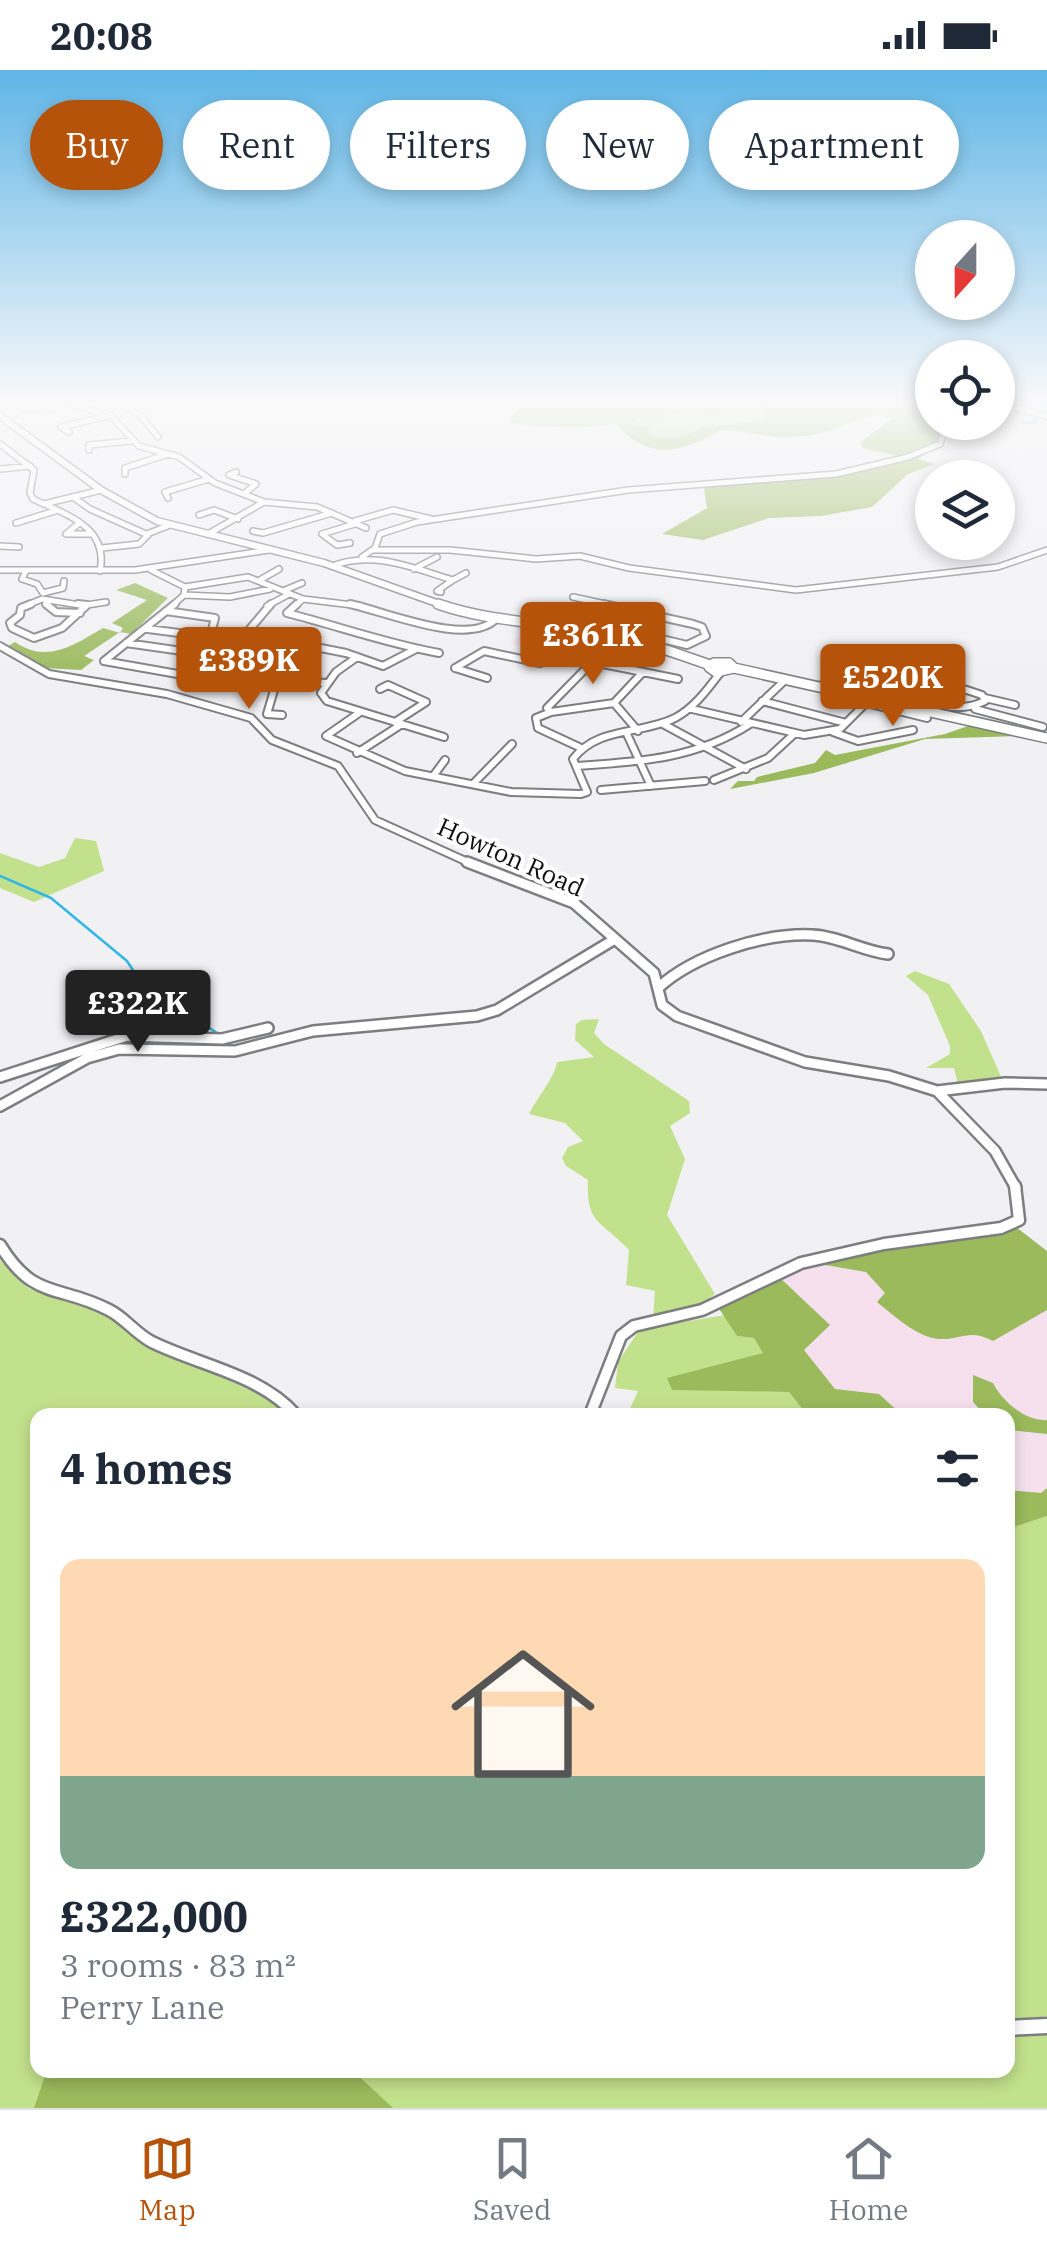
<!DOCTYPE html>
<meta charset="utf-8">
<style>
:root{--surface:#fff;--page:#f6f6f7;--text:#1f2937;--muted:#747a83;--line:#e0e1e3;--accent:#b45309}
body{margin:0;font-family:"IBM Plex Serif",serif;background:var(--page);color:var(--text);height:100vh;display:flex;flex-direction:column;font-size:38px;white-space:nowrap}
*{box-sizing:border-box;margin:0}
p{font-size:32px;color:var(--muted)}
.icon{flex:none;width:55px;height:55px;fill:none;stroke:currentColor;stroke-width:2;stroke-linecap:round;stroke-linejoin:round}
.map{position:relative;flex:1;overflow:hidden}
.sheet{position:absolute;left:30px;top:1338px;width:985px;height:670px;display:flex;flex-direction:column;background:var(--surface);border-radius:20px;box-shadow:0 5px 15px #0003}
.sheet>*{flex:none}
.top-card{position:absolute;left:30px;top:30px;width:988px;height:90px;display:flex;gap:20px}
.needle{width:65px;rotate:201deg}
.buttons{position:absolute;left:915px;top:150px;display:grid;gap:20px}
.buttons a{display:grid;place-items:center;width:100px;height:100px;border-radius:50%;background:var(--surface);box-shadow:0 5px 15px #0003;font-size:50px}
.price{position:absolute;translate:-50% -85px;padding:0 22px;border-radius:10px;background:var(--accent);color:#fff;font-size:32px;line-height:65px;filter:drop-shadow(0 2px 5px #0008)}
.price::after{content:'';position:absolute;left:50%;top:60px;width:30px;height:22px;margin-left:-15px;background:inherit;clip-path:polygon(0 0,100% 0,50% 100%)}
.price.on{background:#222;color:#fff}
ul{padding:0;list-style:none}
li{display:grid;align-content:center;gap:20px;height:530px;padding:0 30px}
li span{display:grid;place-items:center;height:310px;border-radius:20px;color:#555}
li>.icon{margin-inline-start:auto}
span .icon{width:180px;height:180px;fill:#fffc;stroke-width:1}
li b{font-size:42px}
h2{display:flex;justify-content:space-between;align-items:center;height:120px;padding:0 30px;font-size:42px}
.tag{padding:0 35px;border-radius:45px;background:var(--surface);box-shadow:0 5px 15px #0003;font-size:35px;line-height:90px}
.tag.on{background:var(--accent);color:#fff}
.status{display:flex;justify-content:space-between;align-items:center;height:70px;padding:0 50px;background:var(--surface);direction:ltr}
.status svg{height:28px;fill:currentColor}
.menu{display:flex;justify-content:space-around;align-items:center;height:140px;border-top:2px solid var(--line);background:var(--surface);font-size:28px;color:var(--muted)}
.menu a{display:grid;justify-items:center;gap:5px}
.menu .on{color:var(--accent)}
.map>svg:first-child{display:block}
</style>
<div class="status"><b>20:08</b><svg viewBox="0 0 49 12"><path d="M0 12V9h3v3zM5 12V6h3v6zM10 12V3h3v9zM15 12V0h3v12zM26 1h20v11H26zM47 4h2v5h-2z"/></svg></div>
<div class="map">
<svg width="1047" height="2038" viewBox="0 0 1047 2038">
<rect width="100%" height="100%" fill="#f1f1f4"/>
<path fill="#f6e0ee" d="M 529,554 L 579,562 L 553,582 L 512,574 Z
M 885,1178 L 1047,1183 L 1047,1446 L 1008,1458 L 1008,1345 L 807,1345 L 718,1237 L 778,1206 Z"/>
<path fill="#c2e18c" d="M 675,342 L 706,347 L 761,342 L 765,352 L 703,357 L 676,369 L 651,364 L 646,357 L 632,354 L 636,349 Z
M 75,768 L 96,771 L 104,801 L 34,832 L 0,818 L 0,783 L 39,797 L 65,788 Z
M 915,901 L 949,914 L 981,961 L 1002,1009 L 958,1014 L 954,998 L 926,998 L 950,984 L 950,976 L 928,925 L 906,906 Z
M 599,949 L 594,963 L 604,974 L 689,1031 L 690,1043 L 670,1056 L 685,1089 L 667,1145 L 715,1224 L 701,1234 L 653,1249 L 655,1221 L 626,1215 L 629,1180 C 601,1150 586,1155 588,1110 L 566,1096 L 562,1088 L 568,1077 L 583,1071 L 565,1053 L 529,1044 C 536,1030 556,1005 557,992 L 594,987 L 575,970 L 576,954 L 582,950 Z
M 0,1190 L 28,1218 L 109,1245 L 145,1274 L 273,1330 L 286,1345 L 38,1345 L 38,2000 L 1008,2000 L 1008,1966 L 1047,1963 L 1047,2038 L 0,2038 Z
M 725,1245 L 737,1266 L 754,1268 L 764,1283 L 672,1319 L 789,1322 L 807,1345 L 627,1345 L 638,1321 L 615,1318 L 618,1292 L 640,1259 Z
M 1047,1446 L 1047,1946 L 1008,1952 L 1008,1459 Z"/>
<path fill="#9aba5c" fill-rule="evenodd" d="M 526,330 L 903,330 L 918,337 L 921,344 L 932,346 L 932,352 L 940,353 L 947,359 L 944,373 L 918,389 L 935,394 L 908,404 L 872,437 L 821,446 L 769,448 L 703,470 L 662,464 L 707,438 L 704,418 L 882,395 L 903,387 L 862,378 L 861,372 L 893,348 C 870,338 841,359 817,364 C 777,372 758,362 721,360 C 684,382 648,393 616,353 C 596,359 528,358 508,351 ZM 675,342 L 706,347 L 761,342 L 765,351 L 703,357 L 676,369 L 653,365 L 646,357 L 632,354 L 636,349 L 659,349 Z
M 135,513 L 168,528 L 131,564 L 120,562 L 84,586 L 94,590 L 81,600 L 43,598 L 8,576 L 15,572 C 47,594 74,575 103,558 L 120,563 L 123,558 L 112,553 L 147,530 L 116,520 Z
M 971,655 L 1021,666 L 925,669 L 814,703 L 730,719 L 738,711 L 754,711 L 757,707 L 815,693 L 826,680 L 835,685 L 945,664 Z
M 1016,1157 L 1047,1181 L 1047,1240 L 993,1271 C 969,1258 962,1270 939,1269 C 918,1268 892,1244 877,1232 L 885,1223 L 866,1202 L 825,1195 L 831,1190 L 884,1176 Z
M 778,1206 L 830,1255 L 804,1280 L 835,1319 L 879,1324 L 902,1345 L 807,1345 L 789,1322 L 672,1320 L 667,1308 L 763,1283 L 754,1268 L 737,1266 L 718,1237 Z
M 973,1305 L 993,1313 C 1002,1331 1026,1352 1047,1350 L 1047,1364 L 1008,1360 L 1008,1345 L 985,1345 L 973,1332 Z
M 1047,1418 L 1047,1446 L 1008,1459 L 1008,1420 L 1041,1423 Z
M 47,2000 L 352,2000 L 393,2038 L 34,2038 Z"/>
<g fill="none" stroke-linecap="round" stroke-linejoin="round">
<path stroke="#32b6e4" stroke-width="2.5" d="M 1014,334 L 1047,337
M 1018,343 L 1047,349
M 1021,353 L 1035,352 L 1039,347
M 0,806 L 51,828 L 127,891 L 140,911 L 220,965"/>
<defs>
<path id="minor-far4" d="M 54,330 L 110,345 L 139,376 L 179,387 L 215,413 L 264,432 L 208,464
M 116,330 L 142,347 L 158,367
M 920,330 L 932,348
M 0,331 L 10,334
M 998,333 L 1047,346
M 33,337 L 25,339 L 51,338 L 48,333 L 52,330
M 69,362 L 61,357 L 108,346
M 0,374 L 34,400 L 30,423 L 33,429 C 67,445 109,457 100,501
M 89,380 L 89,375 L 131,371
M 0,399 L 30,396
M 236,402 L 229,405 L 256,414 L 245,423
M 125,404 L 125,398 L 168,384
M 73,427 L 90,439 L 148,465 L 139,474 L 102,478
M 168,428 L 165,422 L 209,409
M 264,432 L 317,437 L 366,458
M 44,434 L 101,420
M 199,445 L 214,440 L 238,449
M 355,451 L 393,440 L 431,449
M 16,453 L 55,441
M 78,454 L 66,464 L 90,464
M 253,461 L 263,463 L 332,443
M 147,464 L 170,455
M 350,473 L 337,475 L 322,464 L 358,453
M 0,476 L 19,477
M 372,480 L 450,480 L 536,489 L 580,486 L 629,498 L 796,520 L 998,497 L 1047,480
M 362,487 L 375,478 L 380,464 L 417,452 L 628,420 L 836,404 L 908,387 L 940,374 L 943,364 L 936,352
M 332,496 C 374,480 412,498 453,510 L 466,503
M 414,499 L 437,487
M 0,500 L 135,500 L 269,480
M 151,500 L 185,517 L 184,525 L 172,536
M 26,501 L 22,509 L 37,514 L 43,523
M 260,510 L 279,499
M 185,517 L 248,507 L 303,529 L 361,536
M 283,521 L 302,513
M 441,522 L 437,521 L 453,510
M 43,523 L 63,518 L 64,511
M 184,525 L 230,527 L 270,519
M 573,527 L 615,536
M 87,535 L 106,532
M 25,536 L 42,529 L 86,536
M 48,536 L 48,530
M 267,536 L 289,524
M 295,536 L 303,529"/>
<path id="minor-far3" d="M 31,534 L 21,538 L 20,545 L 10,553 L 12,558 L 34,568 L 62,558 L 87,535 L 78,534
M 46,534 L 56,542 L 80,543
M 175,534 L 104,591 L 189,606 L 195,603
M 297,534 L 287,543 C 338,556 388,574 439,583
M 350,534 C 387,542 468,577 496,549
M 166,541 L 215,548 L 210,567
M 539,553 L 547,545 L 558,544 L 687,575 L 706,566 L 702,557 L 693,554 L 603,534
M 148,559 L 210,567 L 265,567 L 346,583 L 383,596 L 416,579
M 243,567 L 271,534
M 126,573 L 203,584 L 210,587 L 207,590
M 0,576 L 49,604 L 167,624 L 251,648 L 272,670 L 338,696 L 375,750 L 472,794
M 357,587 L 336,602 L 321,623 L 327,631 L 444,667
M 250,592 L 277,610 L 326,613
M 593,592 L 678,609
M 455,598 L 484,581 L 540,593 L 589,560
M 455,598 L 487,608
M 277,610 L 267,644 L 282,645
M 822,615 C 877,586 929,658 985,631 L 982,625 L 881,592
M 380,619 L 388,615 L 426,632 L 395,652
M 985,628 L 1015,635
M 762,631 L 846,653
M 614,633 L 643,602
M 614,633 L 638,661
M 866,633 L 927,648
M 692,639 L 804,665 L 840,659 L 872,627
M 975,639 L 1043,657
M 551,642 L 547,638 L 604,580
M 359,643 L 326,666 L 405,701 L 511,722 L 581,724 L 587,722 L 573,689 C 598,656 641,665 675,648 C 694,638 707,620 720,603
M 741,652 L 783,612
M 663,654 L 746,699
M 833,662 L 858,671 L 913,660
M 627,664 L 651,716
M 579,677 L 538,658 L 536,648 L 551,642 L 614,633
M 357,683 L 402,654
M 576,696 C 638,692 696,689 750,654
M 434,705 L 445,690
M 714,710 L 768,688 L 793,665
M 473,714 L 512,674
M 601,720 L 705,711"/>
<path id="minor-far2" d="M 467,792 L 574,833 L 654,903 L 662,935 L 677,946 L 805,992 L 889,1006 L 937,1021 L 995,1081 L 1016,1118
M 658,918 C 694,885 763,863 812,865 C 838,866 862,881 888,884
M 0,1007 L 127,966 L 222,969 L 268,958
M 937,1021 L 1005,1013 L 1047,1014
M 0,1036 L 87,988 L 119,979 L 235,981 L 313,961 L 477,946 L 497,940 L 615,869"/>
<path id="minor-far1" d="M 0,1175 C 34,1231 59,1214 109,1240 C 125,1248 136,1264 152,1272 C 201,1296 259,1304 296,1345
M 590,1345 L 621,1266 L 634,1256 L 702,1240 L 801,1193 L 884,1174 L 1001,1158 L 1019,1150 L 1015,1116"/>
<path id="minor" d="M 1008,1958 L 1047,1956"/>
<path id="major-far1" d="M 0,346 L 101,420 L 157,451 L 324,493 L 445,536"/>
<path id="major" d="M 438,534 C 489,552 545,552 598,562 C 637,569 673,582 710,595
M 714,593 L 729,593 L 734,598 L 716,602 L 709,597 Z
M 734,598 L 1047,668"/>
</defs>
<use href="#minor-far4" stroke="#7d7e80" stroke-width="8"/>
<use href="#minor-far3" stroke="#7d7e80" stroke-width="10"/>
<use href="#minor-far2" stroke="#7d7e80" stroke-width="14"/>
<use href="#minor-far1" stroke="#7d7e80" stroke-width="15"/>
<use href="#minor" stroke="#7d7e80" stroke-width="19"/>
<use href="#major-far1" stroke="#7d7e80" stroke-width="9"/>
<use href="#major" stroke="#7d7e80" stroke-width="12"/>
<use href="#minor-far4" stroke="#fff" stroke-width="5"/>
<use href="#minor-far3" stroke="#fff" stroke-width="6"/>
<use href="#minor-far2" stroke="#fff" stroke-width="9"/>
<use href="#minor-far1" stroke="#fff" stroke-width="10"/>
<use href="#minor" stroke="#fff" stroke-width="14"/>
<use href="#major-far1" stroke="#fff" stroke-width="6"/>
<use href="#major" stroke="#fff" stroke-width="9"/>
</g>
<linearGradient id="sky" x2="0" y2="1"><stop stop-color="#5fb5e6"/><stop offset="0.54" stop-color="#f9f9fa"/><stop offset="1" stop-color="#f9f9fa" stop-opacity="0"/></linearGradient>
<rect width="1047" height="615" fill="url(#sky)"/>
<g text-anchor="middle" stroke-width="8" stroke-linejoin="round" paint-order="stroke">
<g font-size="25" fill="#0e0e0f" stroke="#fff">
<text transform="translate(511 787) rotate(24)" y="9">Howton Road</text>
</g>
</g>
</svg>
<div class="buttons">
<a><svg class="needle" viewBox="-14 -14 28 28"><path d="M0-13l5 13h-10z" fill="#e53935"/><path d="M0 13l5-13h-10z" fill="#747a83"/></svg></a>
<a><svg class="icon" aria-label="locate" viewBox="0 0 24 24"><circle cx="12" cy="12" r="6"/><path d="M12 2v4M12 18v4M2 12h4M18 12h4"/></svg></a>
<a><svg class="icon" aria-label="layers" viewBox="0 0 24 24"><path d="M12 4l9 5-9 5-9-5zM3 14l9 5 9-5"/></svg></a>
</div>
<b class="price" style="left:593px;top:617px">£361K</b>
<b class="price" style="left:249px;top:642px">£389K</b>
<b class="price" style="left:893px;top:659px">£520K</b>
<b class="price on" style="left:138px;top:985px">£322K</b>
<div class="top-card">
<a class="tag on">Buy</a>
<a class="tag">Rent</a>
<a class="tag">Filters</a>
<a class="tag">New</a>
<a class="tag">Apartment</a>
</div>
<section class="sheet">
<h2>4 homes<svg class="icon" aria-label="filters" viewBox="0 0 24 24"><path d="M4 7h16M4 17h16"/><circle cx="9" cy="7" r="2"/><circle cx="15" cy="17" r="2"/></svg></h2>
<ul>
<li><span style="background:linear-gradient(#ffd9b3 70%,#7fa58c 0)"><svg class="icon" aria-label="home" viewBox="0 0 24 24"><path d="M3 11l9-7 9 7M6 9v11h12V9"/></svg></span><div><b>£322,000</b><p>3 rooms · 83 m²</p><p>Perry Lane</p></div></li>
</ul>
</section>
</div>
<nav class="menu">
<a class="on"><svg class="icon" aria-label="map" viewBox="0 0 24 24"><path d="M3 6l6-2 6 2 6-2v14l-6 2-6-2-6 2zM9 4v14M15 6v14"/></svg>Map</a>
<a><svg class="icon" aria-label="saved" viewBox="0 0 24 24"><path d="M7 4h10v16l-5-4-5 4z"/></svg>Saved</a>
<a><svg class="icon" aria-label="home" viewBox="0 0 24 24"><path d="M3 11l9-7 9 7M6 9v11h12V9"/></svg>Home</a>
</nav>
